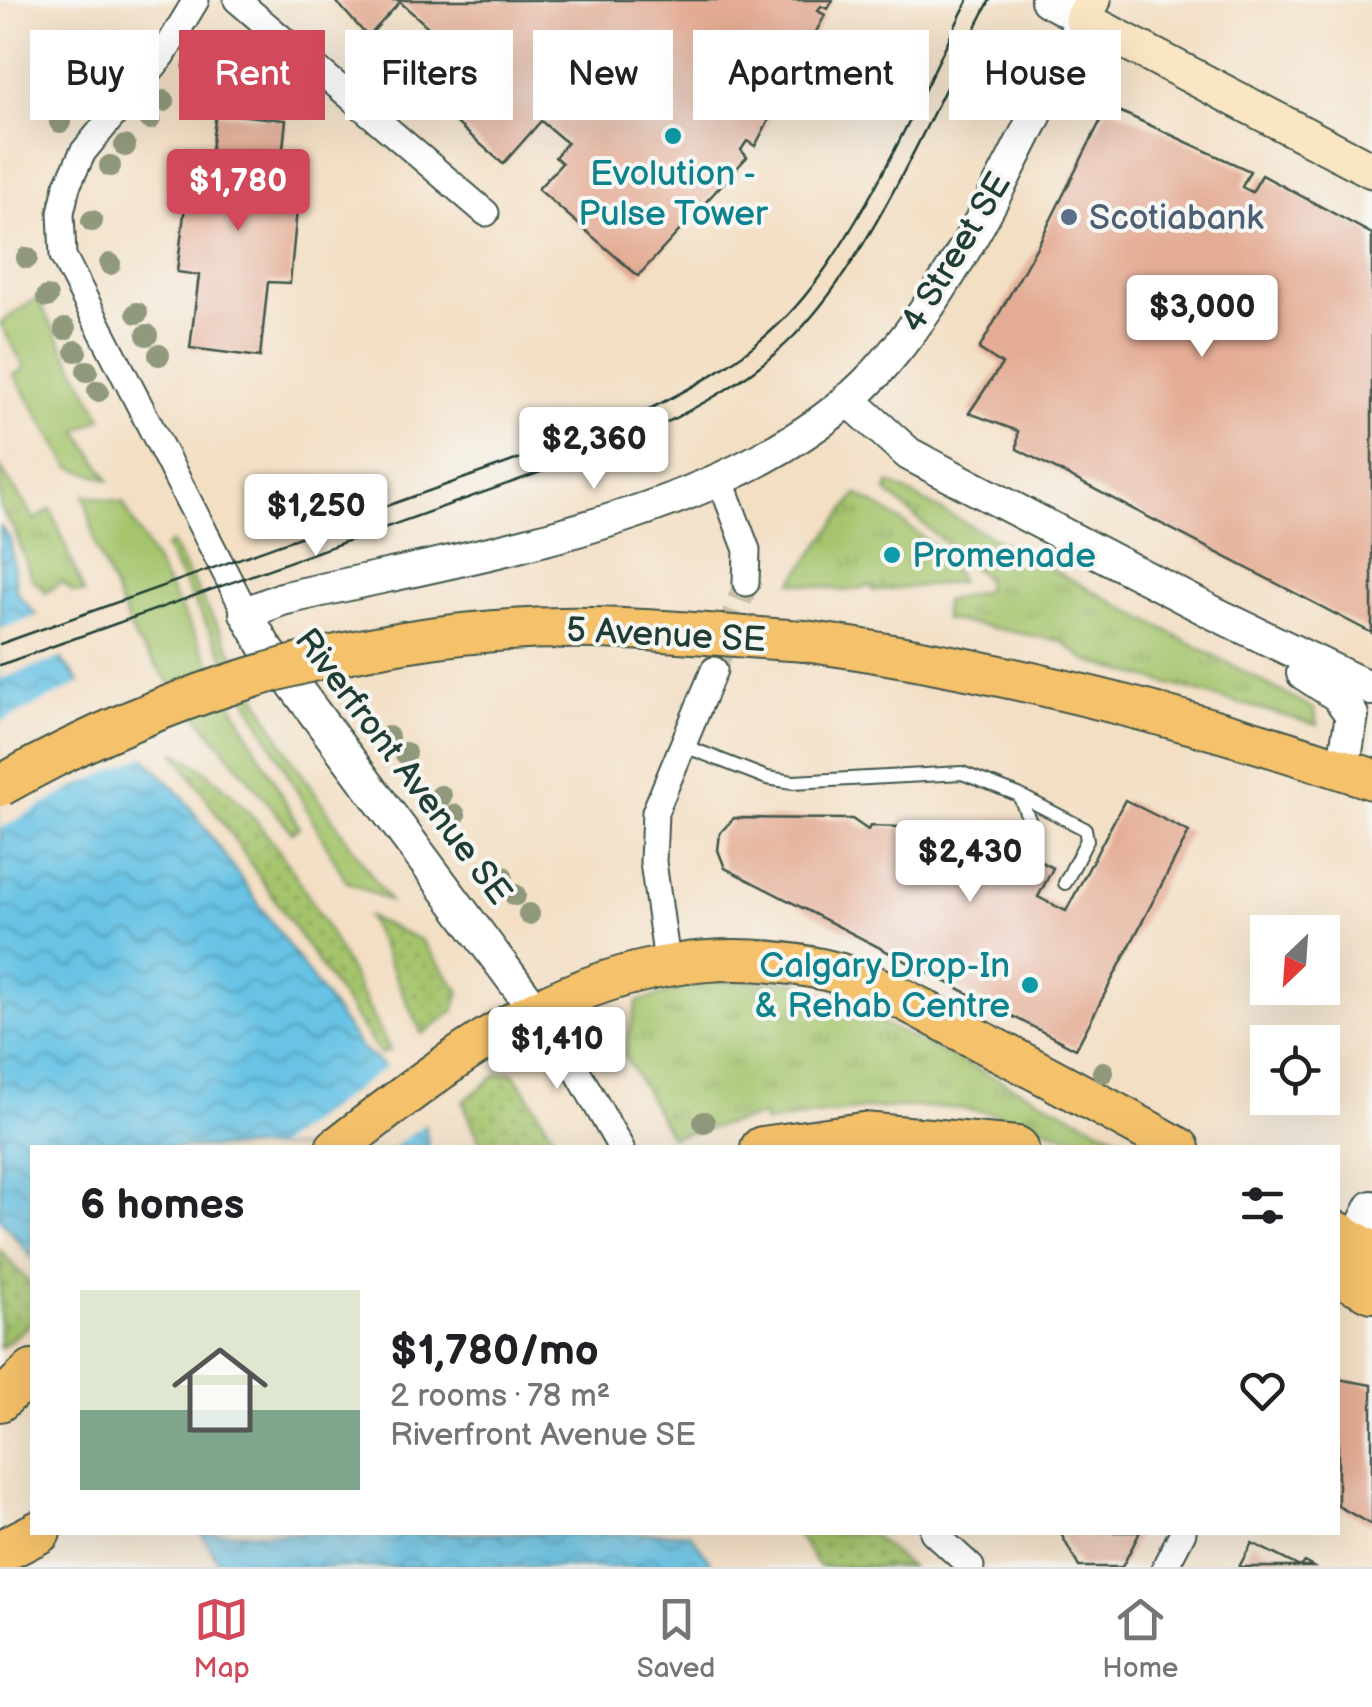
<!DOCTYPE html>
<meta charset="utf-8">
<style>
:root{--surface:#fff;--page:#f6f6f6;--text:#202124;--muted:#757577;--line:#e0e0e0;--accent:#d1495b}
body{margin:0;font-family:"Balsamiq Sans",sans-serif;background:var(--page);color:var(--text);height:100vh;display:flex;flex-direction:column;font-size:38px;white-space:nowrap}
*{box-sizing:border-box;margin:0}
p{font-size:32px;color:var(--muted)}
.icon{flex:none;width:55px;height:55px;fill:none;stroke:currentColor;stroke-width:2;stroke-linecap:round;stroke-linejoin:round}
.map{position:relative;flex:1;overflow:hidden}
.sheet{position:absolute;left:30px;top:1145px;width:1310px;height:390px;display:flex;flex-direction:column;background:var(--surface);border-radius:0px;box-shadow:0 10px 40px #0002}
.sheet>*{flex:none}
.guide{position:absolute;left:30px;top:30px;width:1312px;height:90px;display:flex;gap:20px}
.needle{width:65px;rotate:205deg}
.fabs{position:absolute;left:1250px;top:915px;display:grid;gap:20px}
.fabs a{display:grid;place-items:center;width:90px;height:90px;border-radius:0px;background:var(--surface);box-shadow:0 10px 40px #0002;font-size:50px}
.price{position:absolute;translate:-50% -85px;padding:0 22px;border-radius:10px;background:#fff;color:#222;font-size:32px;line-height:65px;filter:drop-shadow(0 2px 5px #0008)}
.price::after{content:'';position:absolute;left:50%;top:60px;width:30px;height:22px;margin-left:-15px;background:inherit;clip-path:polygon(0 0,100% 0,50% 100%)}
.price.selected{background:var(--accent);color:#fff}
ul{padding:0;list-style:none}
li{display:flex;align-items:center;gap:30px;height:250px;padding:0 50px}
li span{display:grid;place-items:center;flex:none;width:280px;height:200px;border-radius:0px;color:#555}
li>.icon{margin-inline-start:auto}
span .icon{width:120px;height:120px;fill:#fffc;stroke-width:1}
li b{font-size:42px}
h2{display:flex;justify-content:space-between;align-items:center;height:120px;padding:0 50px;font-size:42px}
.chip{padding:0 35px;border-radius:0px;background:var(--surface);box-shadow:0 10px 40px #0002;font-size:35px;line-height:90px}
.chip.selected{background:var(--accent);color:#fff}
.tab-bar{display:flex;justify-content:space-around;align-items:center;height:140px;border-top:2px solid var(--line);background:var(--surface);font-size:28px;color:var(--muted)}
.tab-bar a{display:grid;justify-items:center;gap:5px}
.tab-bar .selected{color:var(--accent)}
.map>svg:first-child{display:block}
</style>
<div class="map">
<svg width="1372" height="1567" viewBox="0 0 1372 1567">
<defs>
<pattern id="grass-tufts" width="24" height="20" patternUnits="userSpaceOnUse" patternTransform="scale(2.5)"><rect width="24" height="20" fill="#a5c46c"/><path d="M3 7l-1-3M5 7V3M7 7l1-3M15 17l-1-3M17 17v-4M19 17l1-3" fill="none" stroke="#86a05a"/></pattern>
<pattern id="park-dots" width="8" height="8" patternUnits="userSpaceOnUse" patternTransform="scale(2.5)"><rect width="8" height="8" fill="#a5c46c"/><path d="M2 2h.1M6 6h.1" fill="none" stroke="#86a05a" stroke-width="1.8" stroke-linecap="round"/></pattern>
<pattern id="water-waves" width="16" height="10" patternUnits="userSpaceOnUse" patternTransform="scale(2.5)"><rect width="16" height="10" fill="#67c3e5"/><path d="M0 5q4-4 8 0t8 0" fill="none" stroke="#54a0ba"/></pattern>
</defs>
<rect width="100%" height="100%" fill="#f6f6f2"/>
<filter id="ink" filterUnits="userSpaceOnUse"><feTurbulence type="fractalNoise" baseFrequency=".01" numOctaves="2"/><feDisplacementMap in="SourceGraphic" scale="20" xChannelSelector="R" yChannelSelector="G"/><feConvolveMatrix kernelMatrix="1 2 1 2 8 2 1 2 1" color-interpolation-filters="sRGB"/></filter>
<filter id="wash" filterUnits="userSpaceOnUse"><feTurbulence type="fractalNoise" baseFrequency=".0048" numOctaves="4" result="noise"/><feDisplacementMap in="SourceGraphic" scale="40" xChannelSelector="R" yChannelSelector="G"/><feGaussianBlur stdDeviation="2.25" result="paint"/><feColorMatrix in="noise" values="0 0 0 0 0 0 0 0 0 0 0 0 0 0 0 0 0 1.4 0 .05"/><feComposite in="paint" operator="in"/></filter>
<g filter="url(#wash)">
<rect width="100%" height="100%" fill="#f3dfc4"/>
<path fill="url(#grass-tufts)" stroke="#628050" stroke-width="2.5" d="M 0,467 L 35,520 L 51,509 L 84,593 L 73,592 L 62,581 L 46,593 L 31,577 L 15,531 L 0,509 Z
M 890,483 L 1314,709 L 1317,725 L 1087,661 L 1061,641 L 944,619 L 944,601 L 985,591 L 986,579 L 889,494 L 886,490 Z
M 857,494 C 887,510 949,550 960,582 L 873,591 L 871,586 L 845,591 L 792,582 Z
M 709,981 L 796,982 L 1129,1142 L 1127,1147 C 1083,1147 1044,1124 1001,1115 C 924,1098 842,1110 765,1123 L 763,1116 L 671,1137 L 624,1054 L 637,1002 Z"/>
<path fill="url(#park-dots)" stroke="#628050" stroke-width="2.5" d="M 174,751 C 274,802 340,954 390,1050 L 380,1054 Z
M 368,917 L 421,940 L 460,992 L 454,1011 L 422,1034 Z
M 514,1073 L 561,1147 L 482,1147 L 463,1102 L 497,1074 Z
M 0,1250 L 32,1286 L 32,1323 L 0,1348 Z
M 796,1533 L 870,1533 L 910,1567 L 819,1567 Z"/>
<path fill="#a5c46c" stroke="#628050" stroke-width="2.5" d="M 37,298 L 102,418 L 78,431 L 109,480 L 70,467 L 14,375 L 25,368 L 0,323 Z
M 85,495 L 123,503 L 299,827 L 292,832 L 136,641 L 96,547 Z
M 171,543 L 290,756 L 389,901 L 346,881 L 165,548 Z"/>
<path fill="url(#water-waves)" stroke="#43808c" stroke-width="2.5" d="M 0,526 L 10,539 L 17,593 L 44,624 L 63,661 L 102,713 L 183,797 L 361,1048 L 410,1087 L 421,1107 L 429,1147 L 32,1148 L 32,1258 L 0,1218 Z
M 201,1533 L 690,1533 L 714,1567 L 222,1567 Z"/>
<path fill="#f3dfc4" d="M 42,614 L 66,656 L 0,679 L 0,629 Z
M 84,681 L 106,710 L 151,753 L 73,788 L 0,829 L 0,723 Z
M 390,1064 L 414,1084 L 429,1121 L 392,1148 L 276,1147 Z"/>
<g id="blocks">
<path fill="#e4ac94" d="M 335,0 L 833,0 L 828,9 L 821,6 L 818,11 L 825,15 L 755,146 L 747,141 L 741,150 L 747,157 L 638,276 L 538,189 L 562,163 L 555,157 L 567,143 L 541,121 L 503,164 L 410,82 L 445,42 L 400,2 L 368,37 Z
M 1108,106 L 1250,171 L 1242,187 L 1252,192 L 1262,175 L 1372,234 L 1372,633 L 1017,449 L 1018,431 L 969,413 L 1002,364 L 979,349 L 1038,245 Z
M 216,113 L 286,120 L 278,195 L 298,199 L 290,283 L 268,282 L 260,357 L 190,348 L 199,275 L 177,272 L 187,189 L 206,187 Z
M 1125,800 L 1189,832 L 1076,1049 L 725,868 L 718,850 L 720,833 L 734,818 L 852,819 L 868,830 L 870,826 L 932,828 L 988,856 L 997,839 L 1053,868 L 1038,897 L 1066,911 Z
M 1338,1379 L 1372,1385 L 1372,1525 L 1338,1506 Z
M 1060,1532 L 1140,1532 L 1122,1567 L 1079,1567 Z
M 1252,1543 L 1300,1567 L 1304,1562 L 1313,1567 L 1239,1567 Z"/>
</g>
</g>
<g filter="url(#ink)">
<use href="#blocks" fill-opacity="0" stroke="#3f554a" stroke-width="2.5"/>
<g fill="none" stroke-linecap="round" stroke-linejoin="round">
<path stroke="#c9bfa7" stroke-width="25" stroke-dasharray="25 12" stroke-linecap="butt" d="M 714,670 L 746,583"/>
<defs>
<path id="service" d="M 682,745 L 767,778 L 793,782 L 962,773 L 1019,795 L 1030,822 L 1029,841
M 1019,795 L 1085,829 L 1087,840 L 1065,883"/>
<path id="minor" d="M 196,0 L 163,55 L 83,152 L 67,186 L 61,213 L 63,256 L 246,613
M 237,0 L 486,213
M 720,479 L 747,550 L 746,583
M 667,962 L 653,862 L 655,812 L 714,670
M 536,1011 L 571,1060 L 621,1148
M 933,1532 L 971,1567
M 1165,1567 L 1183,1532"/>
<path id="tertiary" d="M 848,399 L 909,454 L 1216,614 L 1372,689
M 1303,673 L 1337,695 L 1352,715 L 1343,769
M 536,1011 L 264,645 L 246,613 L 282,599 C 468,555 743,518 877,372 C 963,278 1025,133 1083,19 L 1047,0
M 1355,1241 L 1372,1207"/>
<path id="secondary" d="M 1093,0 L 1083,19 L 1372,170"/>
<path id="primary" d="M 805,641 C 997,668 1187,717 1372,779
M 336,1148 C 400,1100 464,1047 535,1011 C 627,965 720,948 821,969 C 875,980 925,1011 973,1037 C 1042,1073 1111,1110 1179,1148
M 1338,1232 L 1372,1252
M 0,1401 L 32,1371"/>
<path id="trunk" d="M 762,1148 L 863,1134 L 1017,1148
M 1338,1274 L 1372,1291
M 0,1552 L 39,1532"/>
</defs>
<use href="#service" stroke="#3f554a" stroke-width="16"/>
<use href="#minor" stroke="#3f554a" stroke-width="29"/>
<use href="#tertiary" stroke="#3f554a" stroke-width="36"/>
<use href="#secondary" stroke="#3f554a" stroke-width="39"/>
<use href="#primary" stroke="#3f554a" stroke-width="44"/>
<use href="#trunk" stroke="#3f554a" stroke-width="46"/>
<use href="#service" stroke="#fff" stroke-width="12"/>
<use href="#minor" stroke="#fff" stroke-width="25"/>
<use href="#tertiary" stroke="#fff" stroke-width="32"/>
<use href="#secondary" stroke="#fbe6c4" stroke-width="35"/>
<use href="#primary" stroke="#f5c16b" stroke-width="40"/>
<use href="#trunk" stroke="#f5c16b" stroke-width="42"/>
<path stroke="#1f3d34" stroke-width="2.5" d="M 0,644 L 622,422 C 680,395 735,367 782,321 C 855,250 921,94 968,0
M 0,665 L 636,438 C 694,409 749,382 795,335 C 874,255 936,101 990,0"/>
<defs>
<path id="primary-bridge" d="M 0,786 C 177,685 388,624 593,628 C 664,629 735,637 805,641"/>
</defs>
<use href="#primary-bridge" stroke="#3f554a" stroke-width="44" stroke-linecap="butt"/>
<use href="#primary-bridge" stroke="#f5c16b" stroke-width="40"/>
</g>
<g fill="#91997c">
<circle cx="131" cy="43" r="11"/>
<circle cx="116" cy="60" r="11"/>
<circle cx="193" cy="67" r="11"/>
<circle cx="164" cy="101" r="11"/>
<circle cx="77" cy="105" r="11"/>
<circle cx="150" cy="119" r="11"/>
<circle cx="60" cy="122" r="11"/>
<circle cx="125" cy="146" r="11"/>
<circle cx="110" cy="166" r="11"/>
<circle cx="92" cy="221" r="11"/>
<circle cx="27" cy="258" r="11"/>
<circle cx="110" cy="264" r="11"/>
<circle cx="47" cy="297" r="11"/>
<circle cx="137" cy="313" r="11"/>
<circle cx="65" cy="329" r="11"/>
<circle cx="147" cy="335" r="11"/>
<circle cx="76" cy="351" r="11"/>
<circle cx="159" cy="355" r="11"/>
<circle cx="87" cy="371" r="11"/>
<circle cx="98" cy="391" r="11"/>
<circle cx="388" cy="737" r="11"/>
<circle cx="405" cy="753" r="11"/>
<circle cx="441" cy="796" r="11"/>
<circle cx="455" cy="815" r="11"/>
<circle cx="502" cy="876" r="11"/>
<circle cx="515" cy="895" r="11"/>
<circle cx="529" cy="914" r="11"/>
<circle cx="1103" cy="1072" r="11"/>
<circle cx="704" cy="1122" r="11"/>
</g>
</g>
<g fill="#0f9aa8" stroke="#f6f6f2" stroke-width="4">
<circle cx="673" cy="136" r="10"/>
<circle cx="892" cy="555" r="10"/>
<circle cx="1030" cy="985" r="10"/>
</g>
<circle fill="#5c6f8a" stroke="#f6f6f2" stroke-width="4" cx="1069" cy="217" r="10"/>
<g text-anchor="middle" stroke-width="8" stroke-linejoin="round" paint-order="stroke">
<g font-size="35" fill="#0d838f" stroke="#f6f6f2">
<text x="673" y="185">Evolution -<tspan x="673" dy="40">Pulse Tower</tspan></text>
<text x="912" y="567" text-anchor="start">Promenade</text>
<text x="1010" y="977" text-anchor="end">Calgary Drop-In<tspan x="1010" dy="40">&amp; Rehab Centre</tspan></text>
</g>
<g font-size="35" fill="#4e5e75" stroke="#f6f6f2" text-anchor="start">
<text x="1089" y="229">Scotiabank</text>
</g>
<g font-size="35" fill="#1f3d34" stroke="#f6f6f2">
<text transform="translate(955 252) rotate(-59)" y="12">4 Street SE</text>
<text transform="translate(666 634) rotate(3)" y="12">5 Avenue SE</text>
<text transform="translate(404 766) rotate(53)" y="12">Riverfront Avenue SE</text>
</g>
</g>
</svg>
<div class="fabs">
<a><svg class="needle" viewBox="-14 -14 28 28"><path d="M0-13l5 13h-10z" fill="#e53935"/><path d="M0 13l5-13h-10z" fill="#757577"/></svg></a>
<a><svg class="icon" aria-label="locate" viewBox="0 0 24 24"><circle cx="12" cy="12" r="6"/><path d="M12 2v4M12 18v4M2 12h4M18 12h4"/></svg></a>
</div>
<b class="price selected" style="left:238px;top:234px">$1,780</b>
<b class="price" style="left:1202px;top:360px">$3,000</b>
<b class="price" style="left:594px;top:492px">$2,360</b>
<b class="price" style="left:316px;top:559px">$1,250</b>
<b class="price" style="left:970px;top:905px">$2,430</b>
<b class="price" style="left:557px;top:1092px">$1,410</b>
<div class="guide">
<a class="chip">Buy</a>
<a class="chip selected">Rent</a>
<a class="chip">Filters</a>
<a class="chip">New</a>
<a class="chip">Apartment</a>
<a class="chip">House</a>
</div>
<section class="sheet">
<h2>6 homes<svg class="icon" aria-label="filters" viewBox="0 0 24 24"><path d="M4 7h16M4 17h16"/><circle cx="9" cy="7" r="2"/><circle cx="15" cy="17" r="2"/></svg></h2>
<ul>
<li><span style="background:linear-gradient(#dfe7d0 60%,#7fa58c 0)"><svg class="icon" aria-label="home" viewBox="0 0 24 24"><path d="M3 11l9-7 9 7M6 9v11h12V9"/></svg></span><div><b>$1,780/mo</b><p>2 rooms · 78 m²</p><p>Riverfront Avenue SE</p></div><svg class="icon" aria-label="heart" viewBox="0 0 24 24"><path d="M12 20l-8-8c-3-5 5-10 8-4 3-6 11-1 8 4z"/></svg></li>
</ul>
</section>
</div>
<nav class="tab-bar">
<a class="selected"><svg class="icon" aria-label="map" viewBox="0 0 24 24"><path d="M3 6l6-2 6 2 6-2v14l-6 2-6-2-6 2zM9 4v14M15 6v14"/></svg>Map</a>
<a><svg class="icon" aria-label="saved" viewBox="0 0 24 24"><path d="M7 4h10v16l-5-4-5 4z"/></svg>Saved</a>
<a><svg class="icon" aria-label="home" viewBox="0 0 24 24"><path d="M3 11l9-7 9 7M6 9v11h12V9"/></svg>Home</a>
</nav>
